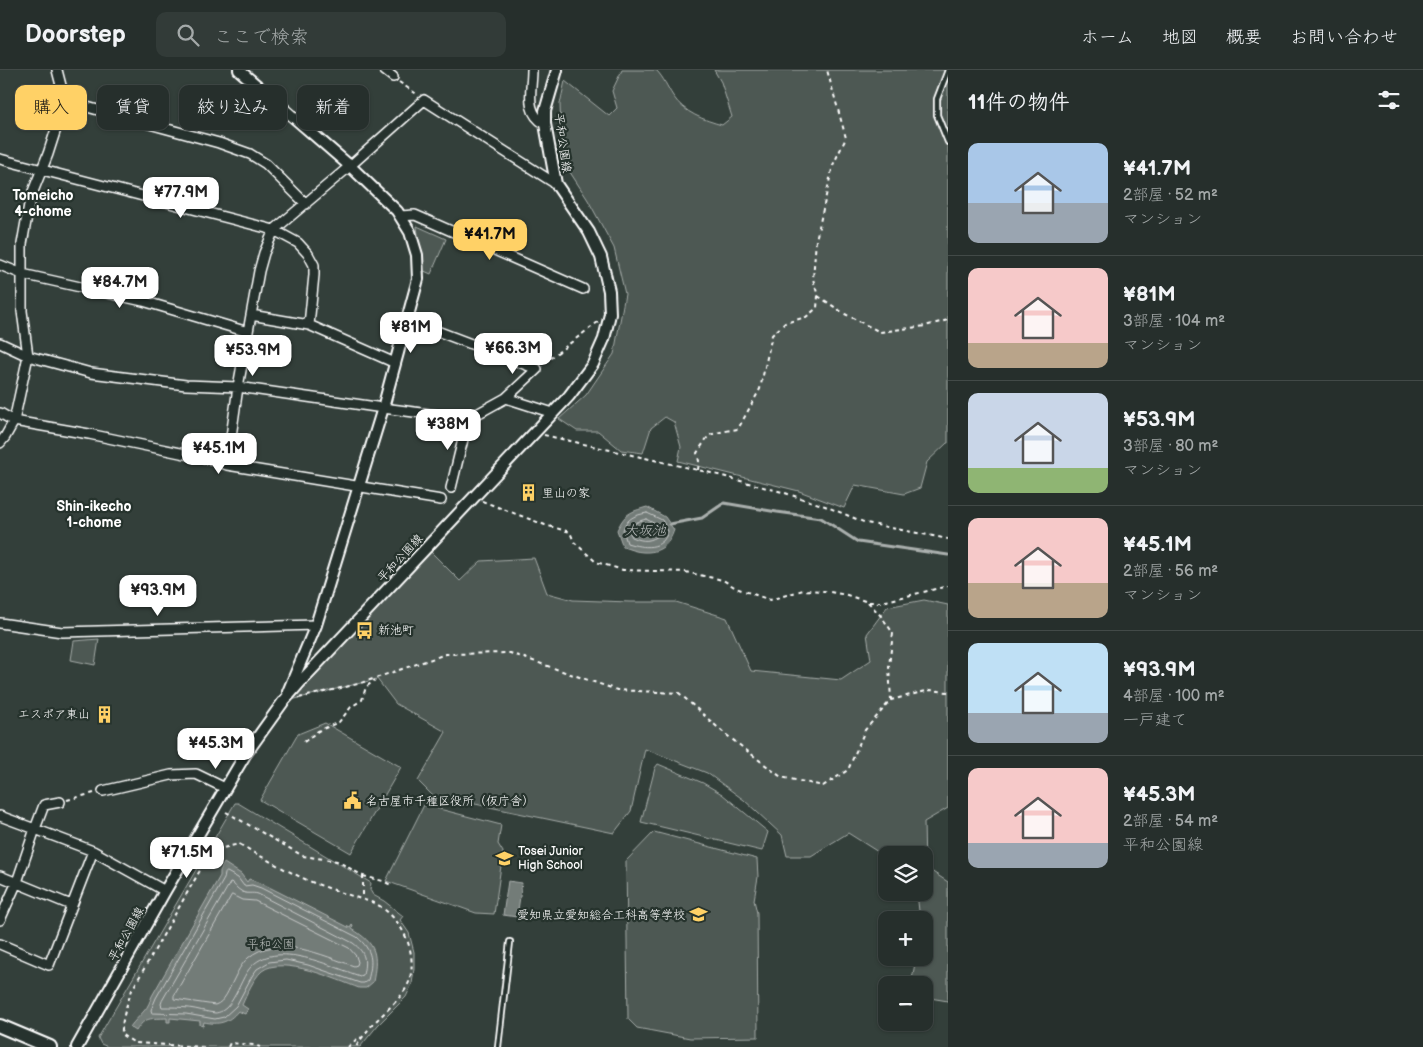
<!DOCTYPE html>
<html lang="ja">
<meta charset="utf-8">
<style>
:root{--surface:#262f2c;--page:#323b38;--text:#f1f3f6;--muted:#a4a9a9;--line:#424a48;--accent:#ffd166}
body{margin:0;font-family:"Balsamiq Sans","Klee One",sans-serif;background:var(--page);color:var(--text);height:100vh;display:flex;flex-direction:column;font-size:19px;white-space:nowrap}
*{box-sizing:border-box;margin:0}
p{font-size:16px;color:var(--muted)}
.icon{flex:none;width:28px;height:28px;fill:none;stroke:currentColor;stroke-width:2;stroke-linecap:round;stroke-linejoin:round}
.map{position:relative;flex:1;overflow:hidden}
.sheet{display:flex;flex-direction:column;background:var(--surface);width:475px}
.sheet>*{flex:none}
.banner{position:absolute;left:15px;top:15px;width:475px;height:45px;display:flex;gap:10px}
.controls{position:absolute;left:878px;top:776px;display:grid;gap:10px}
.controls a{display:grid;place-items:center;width:55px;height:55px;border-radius:10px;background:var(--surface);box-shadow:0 1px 4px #0004,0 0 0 1px var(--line);font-size:25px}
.price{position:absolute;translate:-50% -42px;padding:0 11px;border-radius:10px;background:#fff;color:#222;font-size:16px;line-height:32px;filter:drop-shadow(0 1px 2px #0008)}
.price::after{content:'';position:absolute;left:50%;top:30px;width:15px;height:11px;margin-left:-8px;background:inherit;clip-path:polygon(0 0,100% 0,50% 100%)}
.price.current{background:var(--accent);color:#111}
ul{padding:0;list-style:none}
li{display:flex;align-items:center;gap:15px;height:125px;padding:0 20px}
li+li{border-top:1px solid var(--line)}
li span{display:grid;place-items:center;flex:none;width:140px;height:100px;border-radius:10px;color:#555}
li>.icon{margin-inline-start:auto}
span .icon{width:60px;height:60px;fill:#fffc;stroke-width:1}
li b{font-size:21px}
h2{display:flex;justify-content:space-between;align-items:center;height:60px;padding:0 20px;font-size:21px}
.pill{padding:0 18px;border-radius:10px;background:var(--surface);box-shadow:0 1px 4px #0004,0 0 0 1px var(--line);font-size:18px;line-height:45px}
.pill.current{background:var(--accent);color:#111}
header{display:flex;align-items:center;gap:30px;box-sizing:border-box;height:70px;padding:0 25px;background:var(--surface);border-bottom:1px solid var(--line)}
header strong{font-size:24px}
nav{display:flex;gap:28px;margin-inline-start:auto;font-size:18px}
.search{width:350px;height:45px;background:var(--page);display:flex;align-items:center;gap:12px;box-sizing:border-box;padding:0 18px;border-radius:10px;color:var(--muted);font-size:19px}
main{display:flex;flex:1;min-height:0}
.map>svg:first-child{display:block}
</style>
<header>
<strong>Doorstep</strong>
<div class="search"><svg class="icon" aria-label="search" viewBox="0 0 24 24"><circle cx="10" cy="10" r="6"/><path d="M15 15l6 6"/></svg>ここで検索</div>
<nav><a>ホーム</a><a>地図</a><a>概要</a><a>お問い合わせ</a></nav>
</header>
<main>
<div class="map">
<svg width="948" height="977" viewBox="0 0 948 977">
<rect width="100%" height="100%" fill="#333f3a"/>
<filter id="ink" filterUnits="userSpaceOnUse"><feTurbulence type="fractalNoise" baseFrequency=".02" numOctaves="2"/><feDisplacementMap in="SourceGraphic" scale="10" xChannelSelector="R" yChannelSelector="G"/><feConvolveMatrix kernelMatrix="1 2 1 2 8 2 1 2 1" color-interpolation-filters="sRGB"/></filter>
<g filter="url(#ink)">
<path fill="#4d5853" stroke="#a6aca9" d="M 622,0 L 656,0 C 664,8 667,17 673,26 C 684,43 704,50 722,55 L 732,47 L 721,12 L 714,0 L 948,0 L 948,373 L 947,373 L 927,392 L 920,418 L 904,424 L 855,415 L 844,438 L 799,421 L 678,391 L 681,377 L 674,352 L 665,347 L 651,358 L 643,383 L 621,380 L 598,361 L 577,361 L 559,349 L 586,325 L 614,284 L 625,224 L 614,178 L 588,130 L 566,96 L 561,63 L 560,34 L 565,11 L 609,46 L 617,38 L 612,21 Z
M 417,156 L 446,169 L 431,204 L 422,200 Z
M 428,479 L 460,511 L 481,491 L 534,488 L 547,523 L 573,530 L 630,532 L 676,532 L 727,548 L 751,601 L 841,610 L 871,590 L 867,564 L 887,537 L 924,530 L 948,535 L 948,738 L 924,752 L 925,797 L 948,812 L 948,931 L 924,927 L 924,915 L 911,915 L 916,888 L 924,888 L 924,850 L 920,850 L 917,823 L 924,822 L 924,785 L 886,785 L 886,787 L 848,763 L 811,786 L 787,786 L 782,765 L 744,730 L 707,703 L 645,679 L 631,741 L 614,763 L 432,725 L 418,711 L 446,662 L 396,634 L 377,609 L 283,632 Z
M 99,569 L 95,595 L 71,590 L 74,571 Z
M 325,653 L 401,697 L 351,783 L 260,730 L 298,664 Z
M 658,694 L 703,713 L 722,724 L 768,762 L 762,781 L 641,752 L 655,698 Z
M 235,733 L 238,733 L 371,813 L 370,820 L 373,825 L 384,831 L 403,846 L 400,850 L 409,863 L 414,882 L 414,899 L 412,914 L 406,927 L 378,955 L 360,977 L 108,977 L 101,974 L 98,968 Z
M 424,735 L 501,755 L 498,774 L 503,782 L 494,844 L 476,843 L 386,811 Z
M 654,762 L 757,789 L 758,807 L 754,830 L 757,843 L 758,967 L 690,968 L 637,958 L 628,949 L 626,791 Z"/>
<path fill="#737b78" stroke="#abb0ae" d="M 647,437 L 665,447 L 674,460 C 669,475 660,483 643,482 C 637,482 629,479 623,477 L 617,460 C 625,443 630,442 647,437 Z
M 224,793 L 241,804 L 247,812 L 249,809 L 263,814 L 350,858 L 352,855 L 353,856 L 352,859 C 377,874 378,885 373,912 L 366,918 L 359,918 C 337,910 282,885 262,901 C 253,909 247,924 242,935 L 248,939 L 245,944 L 238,941 C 228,953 219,955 204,952 L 203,956 L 200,955 L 200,951 L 170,948 L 170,952 L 167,952 L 167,948 C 151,949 145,946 136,961 L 130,957 C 134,951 139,947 144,941 C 148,937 150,931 152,926 L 220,806 L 220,801 Z
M 508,811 L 522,813 L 517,847 L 503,845 Z"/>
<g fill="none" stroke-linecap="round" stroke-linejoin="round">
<path stroke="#c7cac9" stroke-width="1" d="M 647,443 L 662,450 L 668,461 C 663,481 643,478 627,473 L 623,460 C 627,448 635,445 647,443 Z
M 646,449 L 657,455 L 661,461 L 661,464 C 650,472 644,472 632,467 L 629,461 C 632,453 639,451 646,449 Z
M 227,802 L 238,808 L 244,816 L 252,815 L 261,818 L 357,867 C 373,881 373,891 368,910 L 364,913 L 360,913 L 308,895 L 286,890 L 277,891 L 269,892 L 257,899 L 252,906 L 236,936 L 224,947 L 215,949 L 186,944 L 152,943 L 151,940 L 156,928 L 224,809 L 225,804 Z
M 231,812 C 234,814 237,819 241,821 C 246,825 252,822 258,824 L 353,873 C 366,883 366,890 363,905 L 360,906 C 329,896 270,866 247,902 C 240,913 233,935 222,941 C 220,942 217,943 215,943 C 206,942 197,939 189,938 C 180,937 171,937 162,937 L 161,934 L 162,931 Z
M 232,825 L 242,830 L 255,831 L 349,878 L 356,886 L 358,892 L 357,895 L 354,896 C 324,886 276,863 248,888 C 241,894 237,903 233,911 C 229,919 225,932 215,935 L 174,929 L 174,926 Z"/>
<path stroke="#abb0ae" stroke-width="3" d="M 670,454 L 702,448 L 724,433 L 777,442 L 821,448 L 858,472 L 948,485"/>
<defs>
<path id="service" d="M 948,0 L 937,29 L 937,45 L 948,72
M 498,977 L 510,872"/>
<path id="minor" d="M 57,0 L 65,31
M 384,0 L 393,7
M 532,0 C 532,21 524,42 545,54
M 0,89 L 274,160 L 298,173 L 308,184 L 314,195 L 314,205 L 309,255
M 400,146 L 415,145 L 583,219
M 0,195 L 22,204 L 143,231 L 248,262
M 251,245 L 309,255 L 395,293
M 0,273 L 28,286 L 91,303 L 186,315 L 238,317 L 383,338 L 468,349 L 506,328 L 537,299 L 408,250
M 506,328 L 553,343
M 0,343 L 14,351 L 28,286 L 22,241 L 22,174 L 30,129 L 48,84 L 65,31 L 219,73 L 250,84 L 266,94 L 306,134
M 0,373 L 5,367 L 14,351 L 89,364 L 214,390 L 227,395 L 441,430
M 227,395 L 238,317 L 259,201 L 264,183 L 274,160 L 350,96 L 424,30 L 556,114
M 451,418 L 468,349
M 0,553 L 62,562 L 316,555
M 103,721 L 171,705 L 196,704 L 225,718
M 0,746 L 35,759 L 44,735 L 60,732
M 0,806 L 71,835
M 0,850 L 17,812 L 35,759 L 93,781
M 0,874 L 49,895 L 93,781 L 165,821"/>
<path id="tertiary" d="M 239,0 L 350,96 L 397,141 L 410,162 L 417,185 L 418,209 L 383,338 L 316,555 L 288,622
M 77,977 L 165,821 L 245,685 L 283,632 L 303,609 L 569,326 L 593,294 L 604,269 L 610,244 L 609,221 L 601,187 L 589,162 L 556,114 L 545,54 L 545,41 L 557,0"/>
<path id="primary" d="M 0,956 L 50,977"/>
</defs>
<use href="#service" stroke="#fff" stroke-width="8"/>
<use href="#minor" stroke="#fff" stroke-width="12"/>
<use href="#tertiary" stroke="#fff" stroke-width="14"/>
<use href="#primary" stroke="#fff" stroke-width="16"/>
<path stroke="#fff" stroke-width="2" stroke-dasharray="4 4" stroke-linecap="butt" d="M 399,12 L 418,25
M 818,226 L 845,244 L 880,262 L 925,256 L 948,250
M 544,293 L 598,252
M 544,365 L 711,403 L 782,422 L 825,436 L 866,453 L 948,469
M 698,400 L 699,391 L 697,383 L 709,365 L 725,361 L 738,359 L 760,319 L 772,265 L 785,253 L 806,247 L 817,238 L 818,226 L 813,209 L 816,170 L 833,95 L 846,68 L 827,0
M 482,431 L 545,455 L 570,462 L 574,472 L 596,492 L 623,500 L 685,502 L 723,510 L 736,518 L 770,530 L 803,520 L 824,521 L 847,525 L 868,532 L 882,532 L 948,516
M 868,532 L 881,546 L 893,563 L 889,596 L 891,630
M 299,628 L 358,614 L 446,584 L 510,583 L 617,620 L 679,623 L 724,663 L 781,707 L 823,716 L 848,700 L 865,660 L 891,630 L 930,620 L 948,622
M 304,672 L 318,661 L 339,652 L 351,637 L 362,630 L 366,617 L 375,610
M 67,730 L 94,723
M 226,742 L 303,786 L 337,791 L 363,806 L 363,829
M 363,806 L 383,811 L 393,816
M 204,977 L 135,973 L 122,965 C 121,950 127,934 132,920 L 211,781 L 239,774 C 264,788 288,802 314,813 C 328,818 343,823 358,828 C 363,830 370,831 376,834 C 403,849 418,882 409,912 C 403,927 388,939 377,950 C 369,958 362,967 356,977
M 228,977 L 230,973 L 254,975 L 260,977
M 348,977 L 359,967 L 362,968"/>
<use href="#service" stroke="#26332d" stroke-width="4.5"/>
<use href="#minor" stroke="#26332d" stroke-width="9"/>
<use href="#tertiary" stroke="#26332d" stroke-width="10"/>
<use href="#primary" stroke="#26332d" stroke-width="12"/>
</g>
</g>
<defs>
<symbol id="building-bare" viewBox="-9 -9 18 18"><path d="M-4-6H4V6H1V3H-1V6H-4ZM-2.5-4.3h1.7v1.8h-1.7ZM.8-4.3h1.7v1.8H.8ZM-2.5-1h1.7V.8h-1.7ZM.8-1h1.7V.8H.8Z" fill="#ffd166" stroke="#26332d" stroke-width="2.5" paint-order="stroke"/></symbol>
<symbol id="bus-bare" viewBox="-9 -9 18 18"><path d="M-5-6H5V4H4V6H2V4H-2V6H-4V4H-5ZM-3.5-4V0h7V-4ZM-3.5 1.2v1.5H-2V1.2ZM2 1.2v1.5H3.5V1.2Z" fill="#ffd166" stroke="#26332d" stroke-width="2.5" paint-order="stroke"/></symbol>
<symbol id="civic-bare" viewBox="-9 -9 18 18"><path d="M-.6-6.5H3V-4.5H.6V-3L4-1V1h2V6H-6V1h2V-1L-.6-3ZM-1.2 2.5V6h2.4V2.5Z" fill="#ffd166" stroke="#26332d" stroke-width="2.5" paint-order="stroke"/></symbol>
<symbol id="school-bare" viewBox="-9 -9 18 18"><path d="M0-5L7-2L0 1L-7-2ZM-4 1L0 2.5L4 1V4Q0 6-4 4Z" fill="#ffd166" stroke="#26332d" stroke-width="2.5" paint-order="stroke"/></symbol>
</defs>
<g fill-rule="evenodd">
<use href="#building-bare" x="516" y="410" width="25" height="25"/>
<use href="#bus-bare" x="352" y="548" width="25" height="25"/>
<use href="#building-bare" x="92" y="632" width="25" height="25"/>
<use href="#civic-bare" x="340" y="718" width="25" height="25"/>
<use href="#school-bare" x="492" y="776" width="25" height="25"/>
<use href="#school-bare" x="686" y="832" width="25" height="25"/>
</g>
<g text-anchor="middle" stroke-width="4.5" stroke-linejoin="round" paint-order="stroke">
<g font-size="12" fill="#fff" stroke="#26332d">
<text transform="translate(563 73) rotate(82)" y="4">平和公園線</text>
<text transform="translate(400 488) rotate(-47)" y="4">平和公園線</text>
<text transform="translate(126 864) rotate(-61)" y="4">平和公園線</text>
</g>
<g font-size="12" fill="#fff" stroke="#26332d" text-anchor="start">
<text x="542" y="427">里山の家</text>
<text x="378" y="564">新池町</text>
<text x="90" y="648" text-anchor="end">エスポア東山</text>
<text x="366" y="735">名古屋市千種区役所（仮庁舎）</text>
<text x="518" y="785">Tosei Junior<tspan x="518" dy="14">High School</tspan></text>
<text x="685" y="849" text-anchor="end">愛知県立愛知総合工科高等学校</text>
</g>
<g font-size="12" fill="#b8bcba" stroke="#26332d">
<text x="271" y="878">平和公園</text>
</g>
<g font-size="14" font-weight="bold" fill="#fff" stroke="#26332d">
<text x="43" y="130">Tomeicho<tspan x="43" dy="16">4-chome</tspan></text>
<text x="94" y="441">Shin-ikecho<tspan x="94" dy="16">1-chome</tspan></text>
</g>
<g font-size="14" font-style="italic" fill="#b9bdbc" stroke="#26332d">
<text x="645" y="465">大坂池</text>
</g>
</g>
</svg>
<div class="controls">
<a><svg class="icon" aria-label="layers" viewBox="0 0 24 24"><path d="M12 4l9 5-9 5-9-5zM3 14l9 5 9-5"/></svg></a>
<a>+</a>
<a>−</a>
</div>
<b class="price" style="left:181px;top:149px">¥77.9M</b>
<b class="price current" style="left:490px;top:191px">¥41.7M</b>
<b class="price" style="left:120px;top:239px">¥84.7M</b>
<b class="price" style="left:411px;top:284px">¥81M</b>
<b class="price" style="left:513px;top:305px">¥66.3M</b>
<b class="price" style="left:253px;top:307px">¥53.9M</b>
<b class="price" style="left:448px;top:381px">¥38M</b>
<b class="price" style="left:219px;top:405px">¥45.1M</b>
<b class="price" style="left:158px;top:547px">¥93.9M</b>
<b class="price" style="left:216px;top:700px">¥45.3M</b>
<b class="price" style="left:187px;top:809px">¥71.5M</b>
<div class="banner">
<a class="pill current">購入</a>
<a class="pill">賃貸</a>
<a class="pill">絞り込み</a>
<a class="pill">新着</a>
</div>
</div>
<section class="sheet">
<h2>11件の物件<svg class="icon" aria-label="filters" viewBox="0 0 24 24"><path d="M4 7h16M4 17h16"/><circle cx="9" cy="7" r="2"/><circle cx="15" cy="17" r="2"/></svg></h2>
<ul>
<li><span style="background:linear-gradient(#a9c7e8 60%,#9aa5b1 0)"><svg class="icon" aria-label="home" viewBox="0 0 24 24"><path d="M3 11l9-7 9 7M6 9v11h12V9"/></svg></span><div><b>¥41.7M</b><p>2部屋 · 52 m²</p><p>マンション</p></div></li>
<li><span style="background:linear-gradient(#f6c9c9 75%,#b9a48a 0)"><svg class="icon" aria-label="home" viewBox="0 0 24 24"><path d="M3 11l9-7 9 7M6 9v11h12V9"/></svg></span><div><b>¥81M</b><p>3部屋 · 104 m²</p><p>マンション</p></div></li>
<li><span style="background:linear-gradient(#c9d6e8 75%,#8fb573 0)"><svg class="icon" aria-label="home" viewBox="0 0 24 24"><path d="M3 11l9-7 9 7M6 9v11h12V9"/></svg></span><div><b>¥53.9M</b><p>3部屋 · 80 m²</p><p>マンション</p></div></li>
<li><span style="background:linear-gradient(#f6c9c9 65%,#b9a48a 0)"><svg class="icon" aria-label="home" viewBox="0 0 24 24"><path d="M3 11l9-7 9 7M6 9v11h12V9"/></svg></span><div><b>¥45.1M</b><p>2部屋 · 56 m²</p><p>マンション</p></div></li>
<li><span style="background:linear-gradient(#bfe0f5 70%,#9aa5b1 0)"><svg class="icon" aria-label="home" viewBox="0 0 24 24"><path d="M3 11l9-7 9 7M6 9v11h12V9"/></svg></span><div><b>¥93.9M</b><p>4部屋 · 100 m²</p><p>一戸建て</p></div></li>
<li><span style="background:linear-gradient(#f6c9c9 75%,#9aa5b1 0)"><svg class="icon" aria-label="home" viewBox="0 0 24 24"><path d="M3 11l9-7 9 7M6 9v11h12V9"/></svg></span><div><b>¥45.3M</b><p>2部屋 · 54 m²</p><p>平和公園線</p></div></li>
</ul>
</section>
</main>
